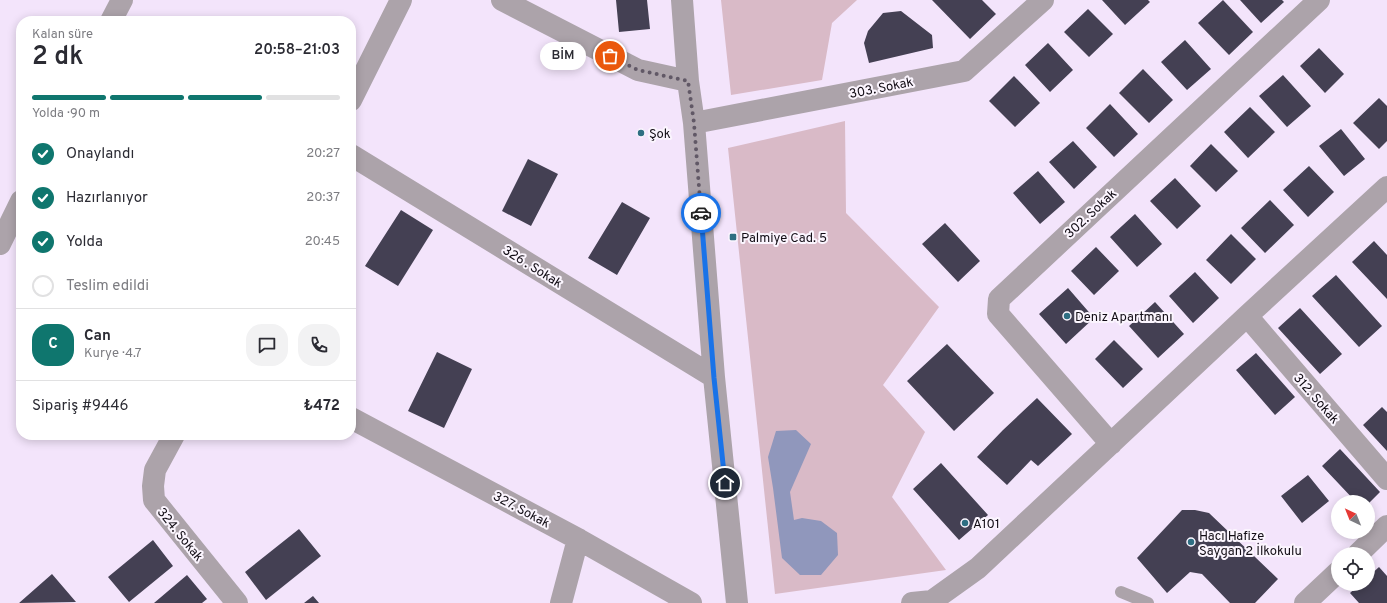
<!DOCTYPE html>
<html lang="tr">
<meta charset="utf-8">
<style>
:root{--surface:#fff;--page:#f2f2f3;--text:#2b2b33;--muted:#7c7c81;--line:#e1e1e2;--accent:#0f766e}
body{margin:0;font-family:Overpass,sans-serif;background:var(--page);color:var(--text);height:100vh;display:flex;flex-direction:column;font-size:15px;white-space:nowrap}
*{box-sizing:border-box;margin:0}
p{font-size:13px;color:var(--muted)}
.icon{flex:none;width:22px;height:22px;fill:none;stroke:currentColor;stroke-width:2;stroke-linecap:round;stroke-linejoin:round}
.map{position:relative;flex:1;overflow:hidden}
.details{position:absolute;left:16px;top:16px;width:340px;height:424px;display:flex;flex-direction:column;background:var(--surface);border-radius:16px;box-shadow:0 2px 10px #0003}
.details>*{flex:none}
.needle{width:26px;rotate:317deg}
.tools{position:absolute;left:1331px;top:495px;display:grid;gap:8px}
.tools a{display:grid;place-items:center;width:44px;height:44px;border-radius:50%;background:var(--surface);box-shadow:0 2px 10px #0003;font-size:20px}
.pin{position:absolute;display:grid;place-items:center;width:34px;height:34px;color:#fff;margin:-17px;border:2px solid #fff;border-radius:50%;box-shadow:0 1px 4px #0007}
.courier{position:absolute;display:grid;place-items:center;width:40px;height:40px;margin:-20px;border:3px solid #1a73e8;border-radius:50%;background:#fff;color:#222;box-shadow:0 1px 5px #0007}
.bubble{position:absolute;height:28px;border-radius:14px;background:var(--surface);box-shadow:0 2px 10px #0003;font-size:13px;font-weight:600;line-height:28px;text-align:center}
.head em{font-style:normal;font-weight:600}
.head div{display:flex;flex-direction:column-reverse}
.head{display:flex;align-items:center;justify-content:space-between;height:68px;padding:0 16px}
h1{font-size:26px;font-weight:600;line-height:30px}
.bar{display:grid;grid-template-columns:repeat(4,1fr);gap:6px 4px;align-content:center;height:48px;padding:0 16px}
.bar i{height:5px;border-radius:3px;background:var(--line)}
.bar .selected{background:var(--accent)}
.bar p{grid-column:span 4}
.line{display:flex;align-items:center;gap:10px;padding:0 16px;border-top:1px solid var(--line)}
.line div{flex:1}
.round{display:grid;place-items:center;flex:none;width:42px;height:42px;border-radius:16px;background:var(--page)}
ol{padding:0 16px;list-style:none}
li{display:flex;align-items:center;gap:12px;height:44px}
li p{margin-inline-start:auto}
li .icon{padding:4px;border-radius:50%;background:var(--accent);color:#fff;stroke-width:4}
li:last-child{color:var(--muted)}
li i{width:22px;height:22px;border:2px solid var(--line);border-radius:50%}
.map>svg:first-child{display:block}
.green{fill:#d9bac7}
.water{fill:#9097bc}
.building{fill:#444053}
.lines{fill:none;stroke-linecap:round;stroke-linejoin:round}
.lane{stroke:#aca3aa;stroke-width:12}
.street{stroke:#aca3aa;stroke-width:22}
.done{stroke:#615866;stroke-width:4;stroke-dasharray:0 7.2}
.route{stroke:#1a73e8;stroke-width:5}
.poi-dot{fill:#2e6e82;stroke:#fbf5fe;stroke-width:1.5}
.labels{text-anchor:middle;stroke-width:4;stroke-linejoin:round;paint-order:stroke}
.street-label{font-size:13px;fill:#120d15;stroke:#fbf5fe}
.poi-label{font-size:13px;fill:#120d15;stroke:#fbf5fe;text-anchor:start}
</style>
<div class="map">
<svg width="1387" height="603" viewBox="0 0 1387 603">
<rect width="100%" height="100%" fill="#f3e4fb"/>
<!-- green -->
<path class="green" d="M721 0H857L832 23 822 80 731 95Z
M845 121 846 213 939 307 883 385 925 432 892 497 946 570 775 594 728 148Z"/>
<!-- water -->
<path class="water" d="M796 430 811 444 790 492 794 520 802 518 821 521 837 533 838 555 821 575H800L782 558 773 488 768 457 776 431Z"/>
<!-- building -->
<path class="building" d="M616 0H647L650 29 619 32Z
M932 0H982L996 14 970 39Z
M1102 0H1148L1150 2 1125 25Z
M1223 0 1253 32 1229 55 1198 23Z
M1240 0H1282L1284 2 1261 23Z
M1088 9 1113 34 1089 57 1064 32Z
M901 11 932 35 933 48 869 63 864 43 868 31 883 13Z
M1185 40 1211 69 1187 90 1161 62Z
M1048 43 1073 70 1050 92 1025 65Z
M1319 48 1344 74 1325 93 1300 66Z
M1143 69 1173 100 1149 123 1119 93Z
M1283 75 1311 106 1287 127 1259 96Z
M1014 76 1040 103 1015 127 989 101Z
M1379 98 1387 106V141L1379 149 1353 123Z
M1110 104 1138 134 1114 157 1086 128Z
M1250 107 1275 132 1248 158 1224 132Z
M1341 129 1365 159 1344 176 1319 146Z
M1073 141 1097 167 1074 189 1049 162Z
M1211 144 1238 171 1216 192 1190 166Z
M528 159 558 174 531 226 502 211Z
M1309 166 1334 192 1308 217 1283 190Z
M1038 171 1065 202 1040 224 1013 193Z
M1175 178 1201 206 1177 229 1150 201Z
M1270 200 1294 225 1265 253 1241 228Z
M622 202 650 218 617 275 588 258Z
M401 210 433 230 398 286 365 266Z
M1135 214 1162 244 1137 267 1110 237Z
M945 223 980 261 958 282 922 244Z
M1231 234 1256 259 1231 284 1206 260Z
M1374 241 1387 255V299L1352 262Z
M1096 247 1119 271 1094 295 1071 271Z
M1195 272 1219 298 1193 323 1169 296Z
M1336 275 1382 326 1359 347 1312 296Z
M1068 288 1094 318 1066 344 1039 314Z
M1155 302 1184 334 1158 358 1129 326Z
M1300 308 1342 354 1320 374 1278 328Z
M1114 340 1143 369 1123 388 1095 359Z
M947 344 994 393 954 431 907 381Z
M437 352 472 369 444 428 408 411Z
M1256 353 1295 397 1275 415 1236 370Z
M1037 398 1072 434 1038 466 1031 460 1007 485 977 457 1003 430Z
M1382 407 1387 412V451L1363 425Z
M1340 449 1380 492 1368 504V502H1356L1322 466Z
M941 463 988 515 959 540 913 489Z
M1308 475 1329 501 1302 523 1281 496Z
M1182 510H1195L1209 513 1278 579 1255 603H1230L1202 574 1190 572 1167 593 1137 558Z
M299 529 321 556 266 600 245 572Z
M153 540 173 566 129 602 108 577Z
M1379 567 1387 576V603H1359L1350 593 1360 584H1368V577Z
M52 574 76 602 19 603Z
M187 575 207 599 202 603H154Z
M313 596 319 603H304Z"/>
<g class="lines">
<!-- lane -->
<path class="lane" d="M1121 592 1148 603"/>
<!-- street -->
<path class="street" d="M502 0 638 70 688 81
M682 0 688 81 694 123 714 377 737 603
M111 21 122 0
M351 100 401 0
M694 123 964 71 1043 0
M351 155 714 377
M0 244 21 201
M1247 316 1387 479
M351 418 578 539 691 603
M174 435 155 470 153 486 154 500 237 603
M1111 444 998 314 999 299 1319 0
M1358 554 1387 526
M561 603 578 539
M912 603 932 601 978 568 1247 316 1387 187
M1305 603 1338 572"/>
</g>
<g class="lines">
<!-- done -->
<path class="done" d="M610 56 638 70 688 81 694 123 701 213"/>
<!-- route -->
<path class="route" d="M701 213 714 378 725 483"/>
</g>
<!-- markers -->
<g class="poi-dot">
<circle cx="641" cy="133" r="4"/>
<rect x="729" y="233" width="8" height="8" rx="2"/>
<circle cx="1067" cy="316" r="4"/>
<circle cx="965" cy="523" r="4"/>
<circle cx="1191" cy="542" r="4"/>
</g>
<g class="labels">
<!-- street labels -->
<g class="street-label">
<text transform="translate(881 87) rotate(-11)" y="5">303. Sokak</text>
<text transform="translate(1090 213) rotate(-43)" y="5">302. Sokak</text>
<text transform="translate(533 266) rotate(32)" y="5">326 . Sokak</text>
<text transform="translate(1317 398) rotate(49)" y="5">312. Sokak</text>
<text transform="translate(522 509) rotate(28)" y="5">327. Sokak</text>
<text transform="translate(181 534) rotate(51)" y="5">324. Sokak</text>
</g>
<!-- poi labels -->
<g class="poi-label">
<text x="649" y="138">Şok</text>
<text x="741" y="242">Palmiye Cad. 5</text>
<text x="1075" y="321">Deniz Apartmanı</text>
<text x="973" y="528">A101</text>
<text x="1199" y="540">Hacı Hafize<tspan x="1199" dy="15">Saygan 2 İlkokulu</tspan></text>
</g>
</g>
</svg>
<div class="tools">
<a><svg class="needle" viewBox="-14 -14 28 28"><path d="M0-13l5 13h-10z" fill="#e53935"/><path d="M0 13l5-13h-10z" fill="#7c7c81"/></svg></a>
<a><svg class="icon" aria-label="locate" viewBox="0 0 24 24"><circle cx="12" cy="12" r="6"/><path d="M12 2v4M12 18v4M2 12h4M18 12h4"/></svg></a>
</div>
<div class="pin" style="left:610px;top:56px;background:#ea580c"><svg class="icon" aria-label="bag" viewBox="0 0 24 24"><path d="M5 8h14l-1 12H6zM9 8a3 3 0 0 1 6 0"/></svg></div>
<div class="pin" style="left:725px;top:483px;background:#1f2937"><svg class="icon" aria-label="home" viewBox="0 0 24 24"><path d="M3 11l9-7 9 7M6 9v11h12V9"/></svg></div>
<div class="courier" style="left:701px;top:213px"><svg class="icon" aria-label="car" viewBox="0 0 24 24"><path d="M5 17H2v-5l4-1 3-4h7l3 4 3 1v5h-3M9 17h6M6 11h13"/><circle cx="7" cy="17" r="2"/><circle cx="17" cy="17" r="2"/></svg></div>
<div class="bubble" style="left:540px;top:42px;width:46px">BİM</div>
<section class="details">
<div class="head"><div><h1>2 dk</h1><p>Kalan süre</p></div><em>20:58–21:03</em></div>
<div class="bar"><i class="selected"></i><i class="selected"></i><i class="selected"></i><i></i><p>Yolda · 90 m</p></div>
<ol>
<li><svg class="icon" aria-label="check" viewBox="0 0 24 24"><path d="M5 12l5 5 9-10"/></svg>Onaylandı<p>20:27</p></li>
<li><svg class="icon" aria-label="check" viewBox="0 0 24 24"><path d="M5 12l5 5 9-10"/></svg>Hazırlanıyor<p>20:37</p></li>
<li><svg class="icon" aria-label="check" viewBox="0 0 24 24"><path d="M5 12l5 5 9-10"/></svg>Yolda<p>20:45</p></li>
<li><i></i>Teslim edildi</li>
</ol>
<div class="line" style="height:72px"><b class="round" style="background:var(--accent);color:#fff">C</b><div><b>Can</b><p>Kurye · 4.7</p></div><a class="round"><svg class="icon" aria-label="chat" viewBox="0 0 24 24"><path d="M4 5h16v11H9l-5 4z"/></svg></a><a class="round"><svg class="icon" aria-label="phone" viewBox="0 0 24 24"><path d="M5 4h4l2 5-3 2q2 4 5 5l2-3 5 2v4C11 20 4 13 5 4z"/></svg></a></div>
<div class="line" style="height:52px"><div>Sipariş #9446</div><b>₺472</b></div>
</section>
</div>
